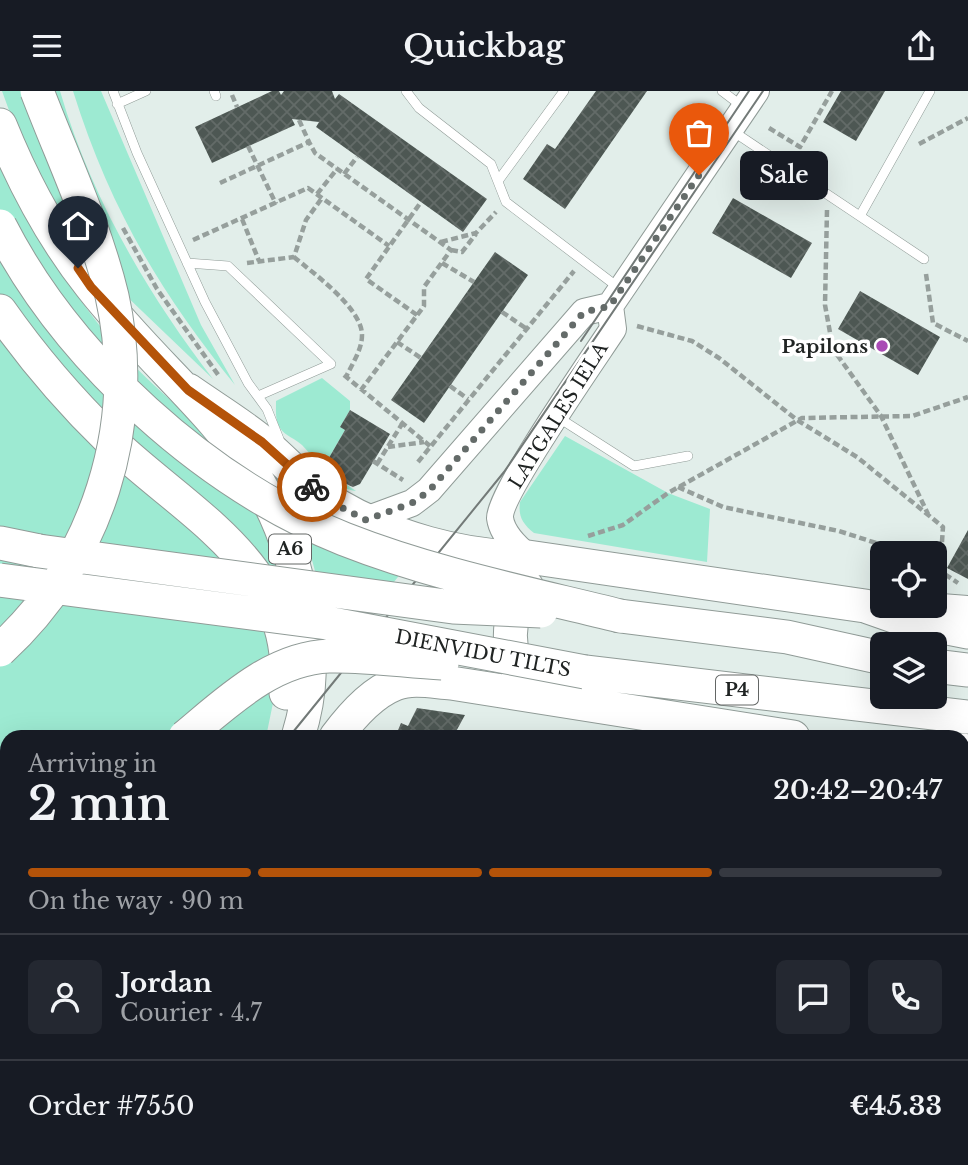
<!DOCTYPE html>
<meta charset="utf-8">
<style>
:root{--surface:#171b24;--page:#242831;--text:#f1f3f6;--muted:#9ea1a6;--line:#363941;--accent:#b45309}
body{margin:0;font-family:"Libre Baskerville",serif;background:var(--page);color:var(--text);height:100vh;display:flex;flex-direction:column;font-size:26px;white-space:nowrap}
*{box-sizing:border-box;margin:0}
p{font-size:23px;color:var(--muted)}
.icon{flex:none;width:38px;height:38px;fill:none;stroke:currentColor;stroke-width:2;stroke-linecap:round;stroke-linejoin:round}
.map{position:relative;flex:1;overflow:hidden}
.panel{position:absolute;left:0px;top:639px;width:970px;height:436px;display:flex;flex-direction:column;background:var(--surface);border-radius:21px 21px 0 0;box-shadow:0 7px 28px #0002}
.panel>*{flex:none}
.buttons{position:absolute;left:870px;top:450px;display:grid;gap:14px}
.buttons a{display:grid;place-items:center;width:77px;height:77px;border-radius:10px;background:var(--surface);box-shadow:0 7px 28px #0002;font-size:35px}
.pin{position:absolute;display:grid;place-items:center;width:60px;height:60px;color:#fff;margin:-72px -30px;border-radius:50% 50% 50% 0;rotate:-45deg;box-shadow:0 0 7px #0007}
.pin .icon{rotate:45deg}
.courier{position:absolute;display:grid;place-items:center;width:70px;height:70px;margin:-35px;border:5px solid #b45309;border-radius:50%;background:#fff;color:#222;box-shadow:0 2px 9px #0007}
.bubble{position:absolute;height:49px;border-radius:10px;background:var(--surface);box-shadow:0 7px 28px #0002;font-size:23px;font-weight:600;line-height:49px;text-align:center}
.overview em{font-style:normal;font-weight:600}
.overview div{display:flex;flex-direction:column-reverse}
.overview{display:flex;align-items:center;justify-content:space-between;height:119px;padding:0 28px}
h1{font-size:46px;font-weight:600;line-height:52px}
.bar{display:grid;grid-template-columns:repeat(4,1fr);gap:10px 7px;align-content:center;height:84px;padding:0 28px}
.bar i{height:9px;border-radius:5px;background:var(--line)}
.bar .on{background:var(--accent)}
.bar p{grid-column:span 4}
.line{display:flex;align-items:center;gap:18px;padding:0 28px;border-top:2px solid var(--line)}
.line div{flex:1}
.round{display:grid;place-items:center;flex:none;width:74px;height:74px;border-radius:10px;background:var(--page)}
header{display:flex;justify-content:space-between;align-items:center;height:91px;padding:0 28px;background:var(--surface);font-size:32px;font-weight:600}
.map>svg:first-child{display:block}
.grass{fill:#9dead2}
.building{fill:url(#building-cross-hatch)}
.lines{fill:none;stroke-linecap:round;stroke-linejoin:round}
.lane-casing{stroke:#909b97;stroke-width:10}
.street-casing{stroke:#909b97;stroke-width:19}
.secondary-casing{stroke:#909b97;stroke-width:28}
.highway-casing{stroke:#909b97;stroke-width:35}
.path{stroke:#969f9c;stroke-width:4.5;stroke-dasharray:7 3.5;stroke-linecap:butt}
.lane{stroke:#fff;stroke-width:9}
.street{stroke:#fff;stroke-width:18}
.secondary{stroke:#fff;stroke-width:26}
.highway{stroke:#fff;stroke-width:33}
.tram{stroke:#737a78;stroke-width:2}
.highway-bridge-casing{stroke:#909b97;stroke-width:35;stroke-linecap:butt}
.highway-bridge{stroke:#fff;stroke-width:33}
.done{stroke:#646b69;stroke-width:7;stroke-dasharray:0 12.6}
.route{stroke:#b45309;stroke-width:9}
.poi-dot{fill:#a94bb5;stroke:#fff;stroke-width:2.5}
.labels{text-anchor:middle;stroke-width:7;stroke-linejoin:round;paint-order:stroke}
.shield{fill:#fff;stroke:#636665;stroke-width:2}
.shield-label{font-size:18px;font-weight:bold;fill:#202423}
.poi-label{font-size:19px;font-weight:bold;fill:#202423;stroke:#fff;text-anchor:end}
.street-label{font-size:19px;fill:#202423;stroke:#fff}
</style>
<header><svg class="icon" aria-label="menu" viewBox="0 0 24 24"><path d="M4 6h16M4 12h16M4 18h16"/></svg>Quickbag<svg class="icon" aria-label="share" viewBox="0 0 24 24"><path d="M12 15V3M7 8l5-5 5 5M5 13v7h14v-7"/></svg></header>
<div class="map">
<svg width="968" height="1074" viewBox="0 0 968 1074">
<defs>
<pattern id="building-cross-hatch" width="8" height="8" patternUnits="userSpaceOnUse" patternTransform="scale(1.75)"><rect width="8" height="8" fill="#4d5753"/><path d="M0 0l8 8M0 8l8-8" fill="none" stroke="#636b68"/></pattern>
</defs>
<rect width="100%" height="100%" fill="#e2eeea"/>
<!-- grass -->
<path class="grass" d="M2 0H60C91 106 146 201 213 288L96 176 64 134 14 33Z
M73 0H101L201 234 235 294C159 200 109 115 73 0Z
M0 74C36 142 74 208 125 265 159 303 214 342 240 384 264 424 276 469 288 513L218 457 248 493 280 578 266 646H7V965L0 974Z
M322 287 350 310V319L340 336 345 339 326 372 343 383 344 392 356 400C332 398 318 370 302 354 296 348 285 345 280 337 275 329 276 320 276 310Z
M565 345 668 402 710 418 707 471 534 442C523 433 518 426 520 411Z
M263 366 418 461 324 578C322 542 323 504 312 469 301 432 282 399 263 366Z
M322 1068H464L468 1074H331Z"/>
<!-- building -->
<path class="building" d="M272 0H279L281 4 284 0H332L335 8 339 3 487 108 463 141 316 36 319 31 292 28 295 34 212 72 195 36Z
M596 0H647L565 118 523 88 547 53 555 58Z
M841 0H885L856 50 823 31Z
M733 107 812 152 791 187 712 142Z
M495 161 528 184 424 332 391 309Z
M860 200 940 246 918 284 838 238Z
M350 319 390 343 360 393 353 396 344 392 343 383 326 372 345 339 340 336Z
M968 439V488L947 477Z
M417 617 465 624 453 646 396 644 401 632 408 635Z
M139 1068H176L184 1074H140L143 1071Z"/>
<g class="lines">
<!-- lane casing -->
<g class="lane-casing">
<path id="lane" d="M113 0 137 62 205 211 248 292 267 318 279 348
M214 0 216 5
M406 0 419 17 491 73 506 111 619 197
M722 0 743 16
M117 13 146 0
M731 39 924 168
M498 90 564 0
M860 125 930 0
M187 172 228 175 331 273 258 305
M559 327 634 375 688 365
M962 708 968 707
M962 761 968 762
M0 850 7 853
M962 1011 968 998
M498 1068 503 1074
M551 1068 555 1074
M582 1068 586 1074
M938 1074 940 1068"/>
</g>
<!-- street casing -->
<g class="street-casing">
<path id="street" d="M304 1068 314 1074
M72 1074 77 1068
M246 1074 252 1068"/>
</g>
<!-- secondary casing -->
<g class="secondary-casing">
<path id="secondary" d="M366 429 412 412 429 399 584 221 610 215
M528 466C517 457 502 443 500 427 499 403 594 267 613 238L610 215 756 0
M915 514 968 518
M962 686 968 687"/>
</g>
<!-- highway casing -->
<g class="highway-casing">
<path id="highway" d="M0 34C23 91 53 147 91 195 182 311 280 360 303 521 311 570 313 597 298 646
M0 220C33 267 69 309 110 349 187 423 300 476 286 602
M188 299C212 316 239 332 262 351 287 371 307 397 335 413 391 446 463 467 528 466L865 515 902 528 968 541
M0 452 39 460
M620 525 787 546 882 567
M934 575 968 579
M585 581 968 626
M526 592C505 562 505 526 527 496
M336 646C350 627 372 602 395 593 412 586 434 591 451 592L793 646
M962 659 968 660
M0 707 7 710
M0 1060 7 1052"/>
</g>
<!-- path -->
<path class="path" d="M232 4 237 16
M299 29 309 51
M769 37 800 56 832 0
M919 53 968 27
M248 55 276 113
M344 83 357 66
M220 92 309 51 315 62 451 159 424 196V215L361 299
M317 103 337 78
M827 119 825 214 833 258 881 325 928 423
M242 128 259 170
M123 137 157 198 219 285
M193 149 308 97 389 155
M441 151 476 142 496 121
M451 159 462 161 476 143
M294 166C313 182 362 217 362 244 362 259 352 273 346 286
M247 172 294 166 306 129 322 107
M442 172 474 191
M926 183 933 232 968 250
M502 221 527 238
M417 224 366 188 421 111
M637 235 692 250 719 267 797 329 857 366 943 436 940 480 958 492
M397 251 421 267
M344 284 430 355
M450 295 468 308
M388 356 424 351
M373 370 403 389
M418 371 574 180
M377 373 402 333
M678 396 723 416 839 440 907 462
M588 445 623 434 668 402 802 327 912 325 968 306
M962 947 968 950
M414 1068 424 1074
M36 1074 41 1068
M212 1074 217 1068"/>
<!-- lane -->
<use href="#lane" class="lane"/>
<!-- street -->
<use href="#street" class="street"/>
<!-- secondary -->
<use href="#secondary" class="secondary"/>
<!-- highway -->
<use href="#highway" class="highway"/>
<!-- tram -->
<path class="tram" d="M581 250 749 0
M289 646 504 381 763 0
M0 983 7 975
M0 1000 7 991"/>
<!-- highway-bridge casing -->
<g class="highway-bridge-casing">
<path id="highway-bridge" d="M0 135C68 268 205 392 344 448 433 483 527 502 620 525
M39 460 453 516 541 520
M0 489 327 532 585 581
M0 559C97 471 141 334 112 205 95 135 63 68 37 0
M185 646C226 612 272 567 329 565 366 564 405 570 442 572"/>
</g>
<!-- highway-bridge -->
<use href="#highway-bridge" class="highway-bridge"/>
</g>
<g class="lines">
<!-- done -->
<path class="done" d="M312 396 333 412 366 429 412 412 429 400 584 221 610 215 699 84"/>
<!-- route -->
<path class="route" d="M78 177 91 196 188 299 262 351 312 396"/>
</g>
<!-- markers -->
<circle class="poi-dot" cx="882" cy="255" r="7"/>
<g class="labels">
<!-- shield labels -->
<g class="shield">
<rect x="269" y="443.5" width="42" height="29" rx="5"/>
<rect x="716" y="584.5" width="42" height="29" rx="5"/>
</g>
<g class="shield-label">
<text x="290" y="464">A6</text>
<text x="737" y="605">P4</text>
</g>
<!-- poi labels -->
<g class="poi-label">
<text x="868" y="262">Papilons</text>
</g>
<!-- street labels -->
<g class="street-label">
<text transform="translate(558 324) rotate(-58)" y="7">LATGALES IELA</text>
<text transform="translate(483 562) rotate(11)" y="7">DIENVIDU TILTS</text>
</g>
</g>
</svg>
<div class="buttons">
<a><svg class="icon" aria-label="locate" viewBox="0 0 24 24"><circle cx="12" cy="12" r="6"/><path d="M12 2v4M12 18v4M2 12h4M18 12h4"/></svg></a>
<a><svg class="icon" aria-label="layers" viewBox="0 0 24 24"><path d="M12 4l9 5-9 5-9-5zM3 14l9 5 9-5"/></svg></a>
</div>
<div class="pin" style="left:699px;top:84px;background:#ea580c"><svg class="icon" aria-label="bag" viewBox="0 0 24 24"><path d="M5 8h14l-1 12H6zM9 8a3 3 0 0 1 6 0"/></svg></div>
<div class="pin" style="left:78px;top:177px;background:#1f2937"><svg class="icon" aria-label="home" viewBox="0 0 24 24"><path d="M3 11l9-7 9 7M6 9v11h12V9"/></svg></div>
<div class="courier" style="left:312px;top:396px"><svg class="icon" aria-label="bike" viewBox="0 0 24 24"><circle cx="6" cy="16" r="4"/><circle cx="18" cy="16" r="4"/><path d="M6 16l4-8h5l3 8M10 8l3 8H6M13 5h3"/></svg></div>
<div class="bubble" style="left:740px;top:60px;width:88px">Sale</div>
<section class="panel">
<div class="overview"><div><h1>2 min</h1><p>Arriving in</p></div><em>20:42–20:47</em></div>
<div class="bar"><i class="on"></i><i class="on"></i><i class="on"></i><i></i><p>On the way · 90 m</p></div>
<div class="line" style="height:126px"><a class="round"><svg class="icon" aria-label="person" viewBox="0 0 24 24"><circle cx="12" cy="8" r="4"/><path d="M4 21q1-7 8-7t8 7"/></svg></a><div><b>Jordan</b><p>Courier · 4.7</p></div><a class="round"><svg class="icon" aria-label="chat" viewBox="0 0 24 24"><path d="M4 5h16v11H9l-5 4z"/></svg></a><a class="round"><svg class="icon" aria-label="phone" viewBox="0 0 24 24"><path d="M5 4h4l2 5-3 2q2 4 5 5l2-3 5 2v4C11 20 4 13 5 4z"/></svg></a></div>
<div class="line" style="height:91px"><div>Order #7550</div><b>€45.33</b></div>
</section>
</div>
